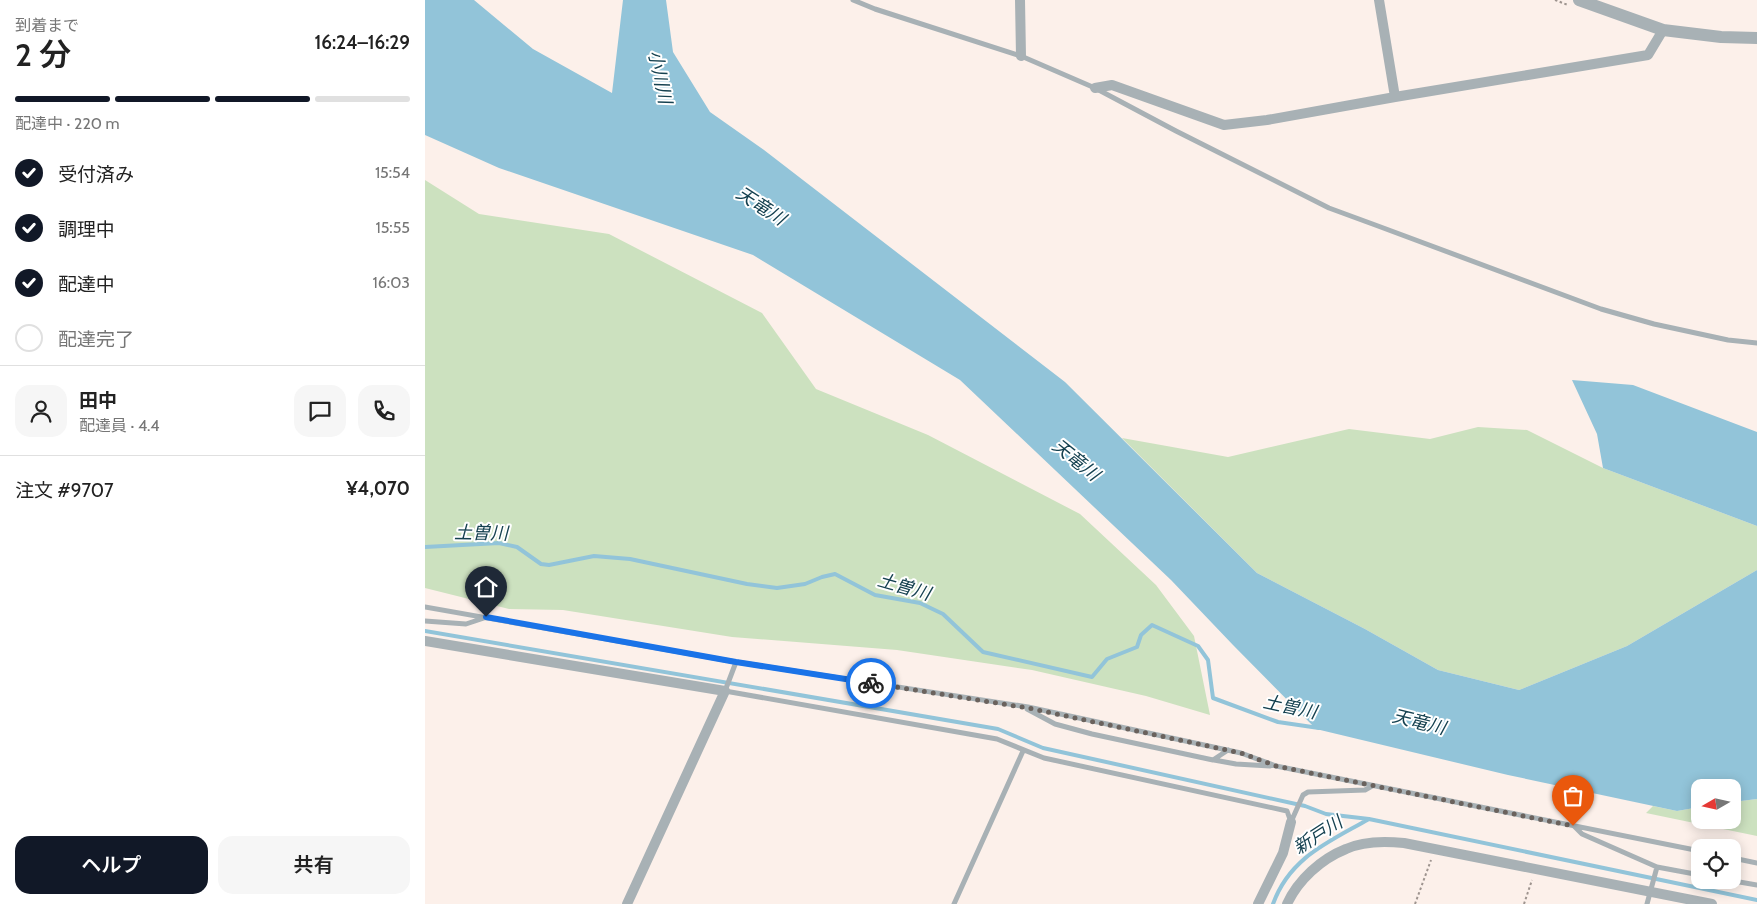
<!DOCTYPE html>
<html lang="ja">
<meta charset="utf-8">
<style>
:root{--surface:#fff;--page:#f6f6f6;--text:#222;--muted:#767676;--line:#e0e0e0;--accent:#111827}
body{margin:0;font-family:Cabin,"Noto Sans JP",sans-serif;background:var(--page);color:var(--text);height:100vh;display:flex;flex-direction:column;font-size:19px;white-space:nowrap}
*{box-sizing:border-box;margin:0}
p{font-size:16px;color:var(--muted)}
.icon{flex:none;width:28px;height:28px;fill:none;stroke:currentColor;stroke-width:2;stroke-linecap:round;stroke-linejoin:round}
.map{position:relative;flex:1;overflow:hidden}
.drawer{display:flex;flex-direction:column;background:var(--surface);width:425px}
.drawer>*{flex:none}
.needle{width:32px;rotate:261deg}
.tools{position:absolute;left:1266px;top:779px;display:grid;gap:10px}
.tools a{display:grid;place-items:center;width:50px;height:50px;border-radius:10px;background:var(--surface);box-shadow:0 2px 12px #0003;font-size:25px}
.pin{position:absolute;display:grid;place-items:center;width:42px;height:42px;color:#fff;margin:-51px -21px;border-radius:50% 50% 50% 0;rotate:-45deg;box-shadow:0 0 5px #0007}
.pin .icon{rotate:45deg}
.courier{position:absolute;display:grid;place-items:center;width:50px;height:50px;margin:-25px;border:4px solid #1a73e8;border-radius:50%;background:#fff;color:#222;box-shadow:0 1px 6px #0007}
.headline em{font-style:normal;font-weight:600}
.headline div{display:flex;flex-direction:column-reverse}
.headline{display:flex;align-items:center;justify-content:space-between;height:85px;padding:0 15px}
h1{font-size:32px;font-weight:600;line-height:38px}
.bar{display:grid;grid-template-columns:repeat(4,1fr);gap:8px 5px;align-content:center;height:60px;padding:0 15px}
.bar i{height:6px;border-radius:4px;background:var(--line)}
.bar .active{background:var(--accent)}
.bar p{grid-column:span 4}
.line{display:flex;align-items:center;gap:12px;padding:0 15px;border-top:1px solid var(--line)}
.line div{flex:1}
.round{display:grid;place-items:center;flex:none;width:52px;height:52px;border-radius:15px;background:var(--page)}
ol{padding:0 15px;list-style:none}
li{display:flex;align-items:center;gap:15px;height:55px}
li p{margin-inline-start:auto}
li .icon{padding:5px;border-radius:50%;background:var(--accent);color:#fff;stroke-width:4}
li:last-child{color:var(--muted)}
li i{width:28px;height:28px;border:2px solid var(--line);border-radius:50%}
.button{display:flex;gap:10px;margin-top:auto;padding:10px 15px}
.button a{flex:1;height:58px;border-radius:15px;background:var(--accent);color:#fff;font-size:20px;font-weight:600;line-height:58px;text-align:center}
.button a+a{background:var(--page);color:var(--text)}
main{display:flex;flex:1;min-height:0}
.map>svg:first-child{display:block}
.green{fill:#cce1bf}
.water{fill:#92c4d9}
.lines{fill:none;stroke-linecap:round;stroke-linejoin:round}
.stream{stroke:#92c4d9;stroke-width:4}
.path{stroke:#9e948f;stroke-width:2;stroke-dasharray:2.5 2.5;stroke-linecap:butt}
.service{stroke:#a8b1b5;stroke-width:5}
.minor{stroke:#a8b1b5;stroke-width:10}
.tertiary{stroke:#a8b1b5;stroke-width:12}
.done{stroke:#6a625d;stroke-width:5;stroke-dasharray:0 9}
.route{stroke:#1a73e8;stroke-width:6}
.labels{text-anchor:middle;stroke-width:4;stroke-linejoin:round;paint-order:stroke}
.water-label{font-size:18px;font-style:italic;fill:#154150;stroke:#fff}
</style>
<main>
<section class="drawer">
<div class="headline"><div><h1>2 分</h1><p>到着まで</p></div><em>16:24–16:29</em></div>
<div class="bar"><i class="active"></i><i class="active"></i><i class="active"></i><i></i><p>配達中 · 220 m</p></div>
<ol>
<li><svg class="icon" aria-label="check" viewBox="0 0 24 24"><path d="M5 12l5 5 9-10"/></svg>受付済み<p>15:54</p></li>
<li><svg class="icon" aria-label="check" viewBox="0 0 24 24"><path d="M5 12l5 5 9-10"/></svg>調理中<p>15:55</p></li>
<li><svg class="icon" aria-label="check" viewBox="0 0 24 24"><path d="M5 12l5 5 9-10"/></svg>配達中<p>16:03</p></li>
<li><i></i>配達完了</li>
</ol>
<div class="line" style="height:90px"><a class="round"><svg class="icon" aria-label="person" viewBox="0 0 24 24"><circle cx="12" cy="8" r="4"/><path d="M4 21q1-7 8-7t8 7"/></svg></a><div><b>田中</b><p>配達員 · 4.4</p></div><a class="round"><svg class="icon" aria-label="chat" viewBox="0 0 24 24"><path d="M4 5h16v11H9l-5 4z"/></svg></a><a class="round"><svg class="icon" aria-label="phone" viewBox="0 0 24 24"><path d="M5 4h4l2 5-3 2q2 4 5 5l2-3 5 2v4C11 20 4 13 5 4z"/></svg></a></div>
<div class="line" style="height:65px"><div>注文 #9707</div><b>¥4,070</b></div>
<div class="button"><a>ヘルプ</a><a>共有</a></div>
</section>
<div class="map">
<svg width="1332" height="904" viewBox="0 0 1332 904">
<rect width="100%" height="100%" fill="#fcf0ea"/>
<!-- green -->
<path class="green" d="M0 180 54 214 184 234 337 313 391 389 503 435 655 514 731 585 769 636 785 715 721 696 607 670 472 650 307 637 138 610 84 609 0 588Z
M1053 427 1102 430 1178 468 1332 526V570L1202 646 1094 690 1013 670 940 629 832 573 697 438 803 457 924 429 1005 439Z
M1332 799V836L1221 813 1228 806 1252 811 1275 807V820H1308V802Z"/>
<!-- water -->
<path class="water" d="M0 0H49L108 49 187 93 198 0H241L248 52 285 112 339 150 640 382 832 573 940 629 1013 670 1094 690 1202 646 1332 570V799L1308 802V788H1275V807L1252 811 1083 775 891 729 808 645 746 580 535 380 328 255 74 168 0 135Z
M1147 380 1208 385 1332 432V526L1178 468 1172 434Z"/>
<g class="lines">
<!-- stream -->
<path class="stream" d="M0 547 74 543 92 547 116 564 124 565 169 556 205 559 322 584 352 588 380 584 397 577 410 574 450 595 495 603 518 614 558 652 667 677 682 659 712 647 716 635 727 625 773 646 783 660 788 698 853 722 894 728
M0 631 573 729 618 748 880 806 901 814 944 819 1332 900
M848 904C865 857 904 842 944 819"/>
<!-- path -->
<path class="path" d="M1130 0 1143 5
M990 904 1006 860
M1099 904 1107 880"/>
<!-- service -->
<path class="service" d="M428 0 450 9 596 56 670 88 751 131 904 208 953 226 1176 309 1229 324 1303 340 1332 343
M0 607 311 662 603 707 816 753 851 766 1275 851
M0 621 41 624 59 618
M311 662 300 691 572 739 619 758 862 811 866 822
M602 709 630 724 667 734 788 760 803 750
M789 760 811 764 845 766
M866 822 878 795 883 792 940 790 947 786
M1149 826 1157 834 1232 867 1222 904
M1308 858 1332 863
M1232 867 1275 875
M1303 880 1332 885
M529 904 598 751"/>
<!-- minor -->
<path class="minor" d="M595 0 596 56
M954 0 970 97
M670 88 687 85 799 125 842 120 970 97 1223 55 1238 30
M0 641 300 691 202 904
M833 904 858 853 866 822
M862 904C873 880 896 859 921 849 938 841 960 841 979 843L1287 904"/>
<!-- tertiary -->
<path class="tertiary" d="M1154 0 1238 30 1296 37 1332 38"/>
</g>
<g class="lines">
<!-- done -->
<path class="done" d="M446 683 603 708 816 753 851 766 1148 826"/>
<!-- route -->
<path class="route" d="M61 617 311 662 446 683"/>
</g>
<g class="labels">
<!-- water labels -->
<g class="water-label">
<text transform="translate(235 77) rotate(78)" y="6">小川川</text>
<text transform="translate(336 206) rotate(33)" y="6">天竜川</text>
<text transform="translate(651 460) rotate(39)" y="6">天竜川</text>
<text transform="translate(56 533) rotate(1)" y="6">土曽川</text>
<text transform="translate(479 587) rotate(16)" y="6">土曽川</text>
<text transform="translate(865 707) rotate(12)" y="6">土曽川</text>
<text transform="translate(994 722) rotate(14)" y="6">天竜川</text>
<text transform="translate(893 835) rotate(-33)" y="6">新戸川</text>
</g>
</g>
</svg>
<div class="tools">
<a><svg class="needle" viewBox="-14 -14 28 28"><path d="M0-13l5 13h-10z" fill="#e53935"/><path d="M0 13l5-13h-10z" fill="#767676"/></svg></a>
<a><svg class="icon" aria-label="locate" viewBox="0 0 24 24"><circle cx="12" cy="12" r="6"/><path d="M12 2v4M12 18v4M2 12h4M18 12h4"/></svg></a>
</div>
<div class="pin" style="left:1148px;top:826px;background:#ea580c"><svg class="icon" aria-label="bag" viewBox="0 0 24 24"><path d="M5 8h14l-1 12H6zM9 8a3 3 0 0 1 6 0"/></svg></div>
<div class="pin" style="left:61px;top:617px;background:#1f2937"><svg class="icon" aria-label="home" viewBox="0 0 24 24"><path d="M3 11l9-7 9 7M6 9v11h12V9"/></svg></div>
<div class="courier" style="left:446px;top:683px"><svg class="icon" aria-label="bike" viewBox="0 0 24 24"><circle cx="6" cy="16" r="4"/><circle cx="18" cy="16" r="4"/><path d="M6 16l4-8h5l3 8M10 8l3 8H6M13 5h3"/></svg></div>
</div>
</main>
